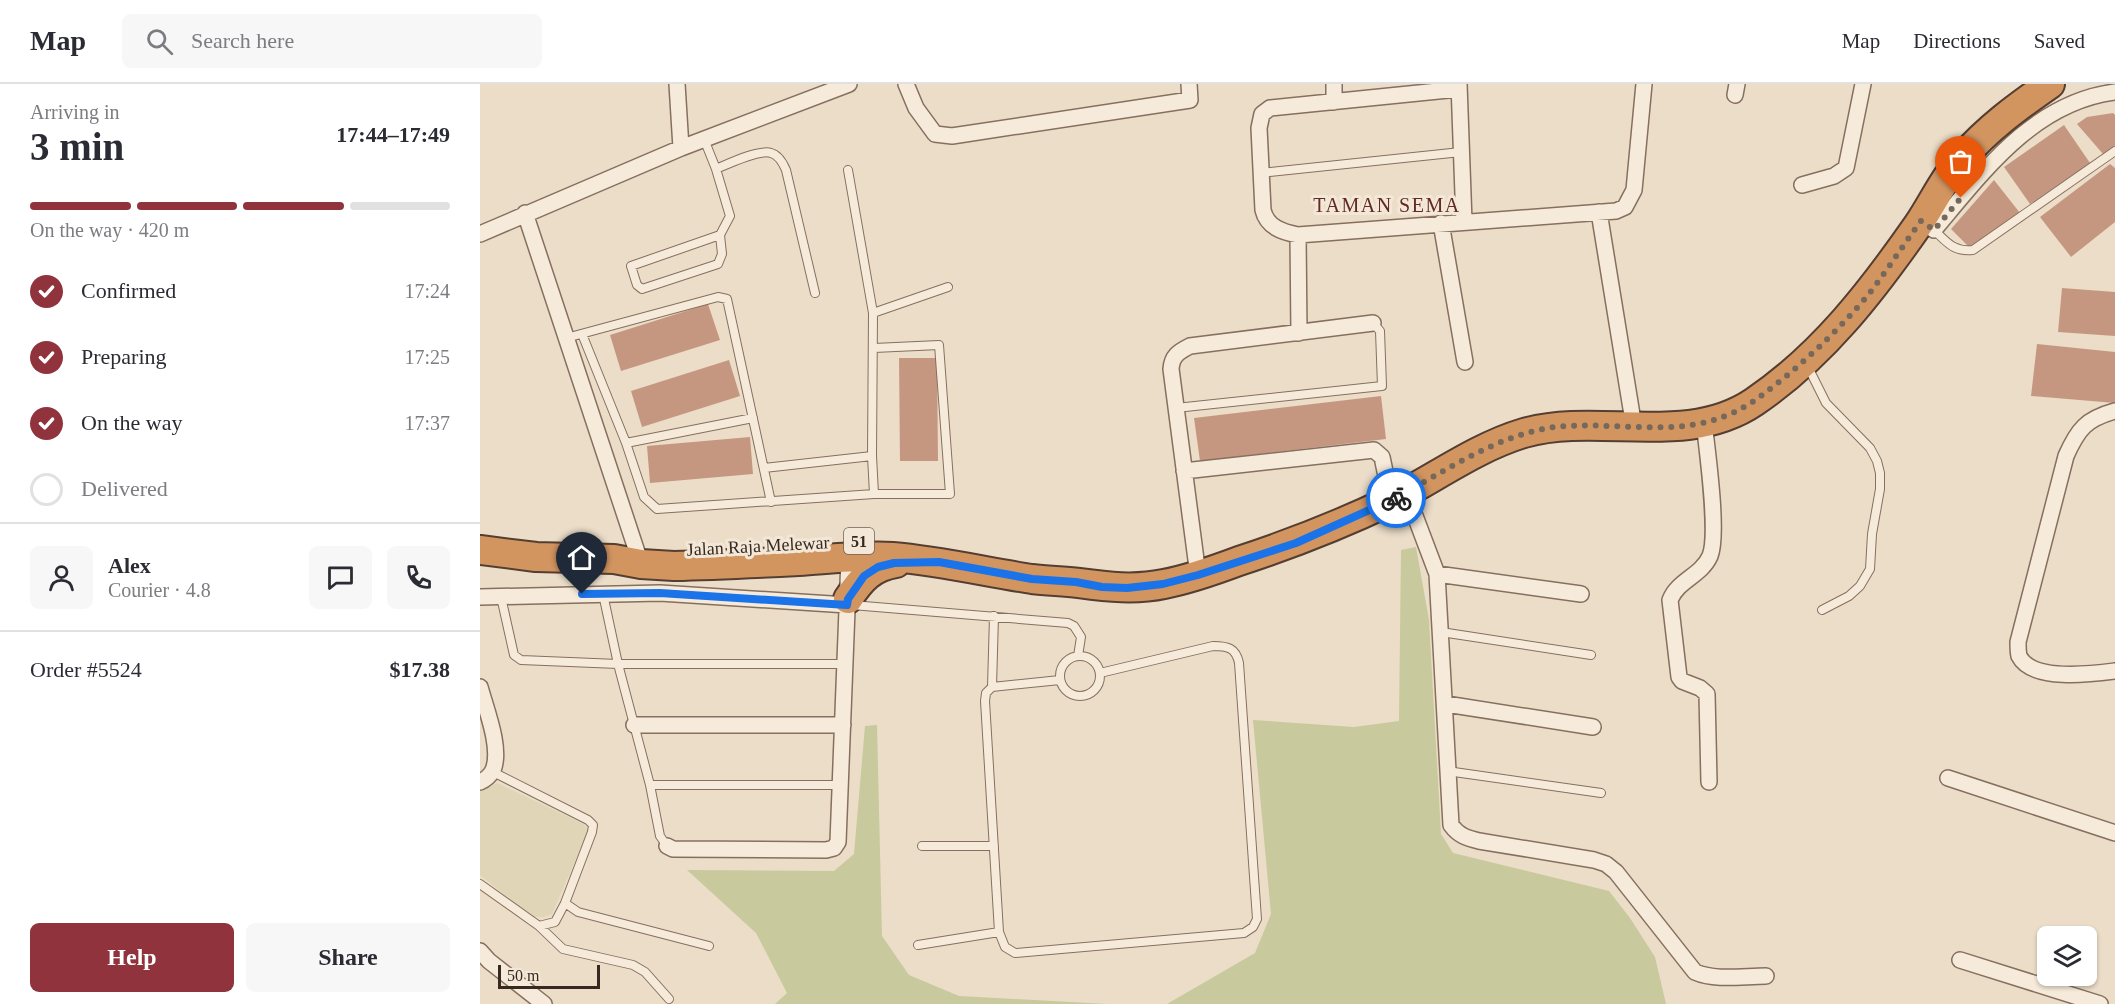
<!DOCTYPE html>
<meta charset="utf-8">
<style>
:root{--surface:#fff;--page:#f7f7f7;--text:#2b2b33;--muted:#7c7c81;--line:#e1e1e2;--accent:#90333c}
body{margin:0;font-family:Georgia,serif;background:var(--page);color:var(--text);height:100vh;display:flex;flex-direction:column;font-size:22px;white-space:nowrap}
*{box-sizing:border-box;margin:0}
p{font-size:20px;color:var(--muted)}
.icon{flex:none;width:33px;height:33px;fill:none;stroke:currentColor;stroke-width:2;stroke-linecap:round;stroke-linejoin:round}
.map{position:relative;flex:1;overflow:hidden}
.panel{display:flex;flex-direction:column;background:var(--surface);width:480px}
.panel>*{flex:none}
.buttons{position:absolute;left:1557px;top:842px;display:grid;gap:12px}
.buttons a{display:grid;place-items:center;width:60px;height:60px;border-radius:9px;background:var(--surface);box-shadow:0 2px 4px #0004;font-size:30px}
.scale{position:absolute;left:18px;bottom:15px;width:102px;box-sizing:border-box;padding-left:6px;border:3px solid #372921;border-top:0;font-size:16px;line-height:21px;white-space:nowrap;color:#372921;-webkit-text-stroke:4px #f3e8d7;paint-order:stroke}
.pin{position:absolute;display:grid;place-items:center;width:51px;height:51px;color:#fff;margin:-62px -26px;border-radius:50% 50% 50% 0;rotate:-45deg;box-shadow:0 0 6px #0007}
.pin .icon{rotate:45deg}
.courier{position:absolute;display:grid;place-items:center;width:60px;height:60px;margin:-30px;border:4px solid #1a73e8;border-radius:50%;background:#fff;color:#222;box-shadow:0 2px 8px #0007}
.summary em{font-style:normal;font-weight:800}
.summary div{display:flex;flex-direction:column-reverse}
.summary{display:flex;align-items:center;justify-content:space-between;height:102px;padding:0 30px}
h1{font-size:39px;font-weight:800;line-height:45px}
.bar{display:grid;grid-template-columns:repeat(4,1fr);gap:9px 6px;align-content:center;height:72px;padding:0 30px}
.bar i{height:8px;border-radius:4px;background:var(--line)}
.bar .current{background:var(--accent)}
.bar p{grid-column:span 4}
.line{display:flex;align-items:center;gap:15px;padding:0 30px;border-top:2px solid var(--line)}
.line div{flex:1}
.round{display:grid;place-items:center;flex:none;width:63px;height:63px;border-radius:9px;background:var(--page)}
ol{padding:0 30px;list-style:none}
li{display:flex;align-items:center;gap:18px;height:66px}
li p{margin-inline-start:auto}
li .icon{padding:6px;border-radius:50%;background:var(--accent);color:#fff;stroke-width:4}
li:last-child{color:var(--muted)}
li i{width:33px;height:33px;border:3px solid var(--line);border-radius:50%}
.primary-button{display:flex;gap:12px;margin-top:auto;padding:12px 30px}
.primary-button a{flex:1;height:69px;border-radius:9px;background:var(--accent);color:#fff;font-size:24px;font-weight:800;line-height:69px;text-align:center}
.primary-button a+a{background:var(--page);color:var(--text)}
header{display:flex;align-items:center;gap:36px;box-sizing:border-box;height:84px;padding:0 30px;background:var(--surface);border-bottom:2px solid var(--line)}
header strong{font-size:28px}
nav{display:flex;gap:33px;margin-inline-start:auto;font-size:21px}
.search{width:420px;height:54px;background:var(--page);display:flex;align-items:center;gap:15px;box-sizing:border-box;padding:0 21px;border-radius:9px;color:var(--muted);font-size:22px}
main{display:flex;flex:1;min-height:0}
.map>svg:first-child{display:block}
.farmland{fill:#e0d5b6}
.green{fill:#c8c99c}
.building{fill:#c69780}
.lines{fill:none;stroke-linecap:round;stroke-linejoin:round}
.lane-casing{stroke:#866f5e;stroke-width:10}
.street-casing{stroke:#866f5e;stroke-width:18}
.highway-casing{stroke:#543e32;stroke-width:32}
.lane{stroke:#f6ebda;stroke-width:8}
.street{stroke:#f6ebda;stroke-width:15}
.highway{stroke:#d39560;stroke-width:28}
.done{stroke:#76685b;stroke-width:6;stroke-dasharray:0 10.8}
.route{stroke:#1a73e8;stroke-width:8}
.labels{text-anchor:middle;stroke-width:6;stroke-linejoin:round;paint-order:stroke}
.shield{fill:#f3e8d7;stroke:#6f6258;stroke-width:1.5}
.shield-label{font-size:16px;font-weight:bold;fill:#372921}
.street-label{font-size:18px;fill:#372921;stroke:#f3e8d7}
.neighbourhood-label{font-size:20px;letter-spacing:1.5px;fill:#612a23;stroke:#f3e8d7}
</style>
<header>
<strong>Map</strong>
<div class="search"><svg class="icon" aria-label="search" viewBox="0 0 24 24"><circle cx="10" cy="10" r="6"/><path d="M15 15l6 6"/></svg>Search here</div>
<nav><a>Map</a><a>Directions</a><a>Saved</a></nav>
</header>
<main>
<section class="panel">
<div class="summary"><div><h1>3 min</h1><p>Arriving in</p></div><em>17:44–17:49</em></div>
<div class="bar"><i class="current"></i><i class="current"></i><i class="current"></i><i></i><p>On the way · 420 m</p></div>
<ol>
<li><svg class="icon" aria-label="check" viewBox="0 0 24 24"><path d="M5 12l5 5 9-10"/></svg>Confirmed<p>17:24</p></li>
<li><svg class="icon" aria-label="check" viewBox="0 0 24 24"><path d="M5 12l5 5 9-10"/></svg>Preparing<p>17:25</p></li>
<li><svg class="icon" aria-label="check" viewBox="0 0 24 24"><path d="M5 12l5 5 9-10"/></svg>On the way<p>17:37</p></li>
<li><i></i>Delivered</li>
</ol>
<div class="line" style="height:108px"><a class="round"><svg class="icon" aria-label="person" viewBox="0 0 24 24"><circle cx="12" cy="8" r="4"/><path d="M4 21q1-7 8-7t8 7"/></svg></a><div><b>Alex</b><p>Courier · 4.8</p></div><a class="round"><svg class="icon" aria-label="chat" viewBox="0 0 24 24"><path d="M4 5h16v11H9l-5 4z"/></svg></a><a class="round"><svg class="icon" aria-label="phone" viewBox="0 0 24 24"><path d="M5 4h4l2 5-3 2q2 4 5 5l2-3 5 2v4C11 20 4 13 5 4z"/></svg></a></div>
<div class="line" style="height:78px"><div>Order #5524</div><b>$17.38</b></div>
<div class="primary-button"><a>Help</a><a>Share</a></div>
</section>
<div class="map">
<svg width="1635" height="920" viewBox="0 0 1635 920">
<rect width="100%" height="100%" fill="#ebddc8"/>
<!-- farmland -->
<path class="farmland" d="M17 699 104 740 108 747 72 830 64 833H52L0 791V705Z"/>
<!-- green -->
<path class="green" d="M936 463 949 536 961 750 973 769 1129 807 1150 834 1175 873 1186 920H687L775 869 791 830 773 636 874 643 919 637 921 466Z
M397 641 402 852 429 891 479 912 627 920H295L307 909 276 849 207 786 354 787 374 770 385 642Z"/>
<!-- building -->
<path class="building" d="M1633 29 1635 31V62L1623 70 1597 40 1607 33Z
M1584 41 1610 79 1550 120 1524 83Z
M1630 80 1635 84V138L1591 173 1560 133Z
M1514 96 1540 129 1489 163 1471 145Z
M1582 204 1635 208V252L1578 248Z
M228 220 240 256 141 287 130 251Z
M1557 260 1635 268V319L1551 312Z
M419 274H457L458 377H420Z
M249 276 260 312 162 343 151 307Z
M901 312 906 355 720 377 714 334Z
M270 353 273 390 170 399 167 362Z"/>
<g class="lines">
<!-- lane casing -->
<g class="lane-casing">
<path id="lane" d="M224 55 236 85 250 132 240 151 151 182 157 201 162 205 238 180 242 170 240 151
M236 85C248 80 279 65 291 69 299 71 303 79 306 86L335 209
M368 86 393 229 392 372 394 410
M781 89 981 68
M1454 146C1467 158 1473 168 1493 166L1635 67
M393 229 468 203
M102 250 146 359 164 413 177 425 394 410H470L459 261 394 264
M86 254 238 213 247 215 291 418
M1328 283 1346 319 1390 364 1397 377 1400 389V405L1392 450 1390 485 1380 502 1369 512 1342 526
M696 324 902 302 900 247 893 239
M146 359 273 334
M284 384 392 372
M123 510 138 580 170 701 180 752 187 762
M21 513 34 571 41 576 138 580H365
M372 521 588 539 594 542 601 553 598 572
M961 548 1111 571
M580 592a20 20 0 1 1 40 0a20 20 0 1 1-40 0Z
M580 596 512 603 506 609 505 617 519 848 525 863 535 869 764 849 773 843 777 835 759 579C756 564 748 562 733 562L620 589
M512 603 514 532
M967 687 1121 709
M170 701H360
M442 762H514
M0 800 59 842 75 838 85 819 112 748 113 741 108 736 13 688
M85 819 98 828 229 862
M59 842 83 865 153 881 165 888 189 915
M438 861 519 848"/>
</g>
<!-- street casing -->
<g class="street-casing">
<path id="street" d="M197 0 201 64
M426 0 436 24 455 50 472 52 710 16 709 0
M854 0V18
M979 0 984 138
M978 5 790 24 782 30 779 44 783 126C787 143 802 148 818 151L1136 127 1145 123 1154 106 1164 0
M1255 11 1257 0
M1322 101 1354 92 1366 84 1383 0
M1119 128 1154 343
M45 129 161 480
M1441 137 1454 146C1503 88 1554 18 1635 8
M961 139 985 278
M0 150 201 64 369 0
M818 151 819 249
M1635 327C1606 335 1598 345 1586 372L1538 558C1538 562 1538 568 1539 572 1552 598 1612 590 1635 587
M1224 338C1227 366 1239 450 1230 472 1221 492 1198 496 1190 516L1199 593 1202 597 1220 604 1227 610 1229 698
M704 387 894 366 902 373 911 416
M926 408 957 490 971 741C979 752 987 754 999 757L1114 776 1126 780 1136 788 1215 888C1236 897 1263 892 1286 892
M957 490 1101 510
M718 491 691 285C692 272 698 268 710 262L893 239
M0 513 180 509 367 521
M0 603C6 625 22 665 13 686 11 691 5 696 0 698
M966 620 1113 643
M154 641H363
M1468 694 1635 749
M187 762 193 765 346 766 354 764 358 758 369 474
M0 867 9 877 64 920
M1480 876 1620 920"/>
</g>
<!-- highway casing -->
<g class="highway-casing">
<path id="highway" d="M0 466 56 473 134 475 161 480 194 482C235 481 277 479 319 477 350 475 382 471 413 473 460 477 506 488 552 495 568 497 583 497 599 499 628 503 655 506 684 500 710 495 735 486 759 477 811 460 862 440 912 416 955 394 997 363 1044 349 1119 328 1206 364 1274 318 1342 272 1392 207 1438 141 1453 119 1464 94 1481 75 1508 44 1537 23 1570 0
M368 515C381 495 392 483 416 479"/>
</g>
<!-- lane -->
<use href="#lane" class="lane"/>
<!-- street -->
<use href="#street" class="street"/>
<!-- highway -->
<use href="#highway" class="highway"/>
</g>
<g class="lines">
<!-- done -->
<path class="done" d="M916 414C963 388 1015 353 1068 344 1127 335 1192 355 1248 331 1270 322 1286 308 1304 294 1334 269 1363 241 1388 211 1407 187 1423 161 1441 137L1454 146 1481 114"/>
<!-- route -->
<path class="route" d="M102 510 180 509 367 521 368 515 384 492 398 483 414 479 459 478 552 495 596 498 622 503 647 504 683 500 718 491 816 459 916 414"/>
</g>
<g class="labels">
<!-- shield labels -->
<rect class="shield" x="364" y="444" width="30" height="26" rx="4.5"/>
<g class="shield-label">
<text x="379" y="463">51</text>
</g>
<!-- street labels -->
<g class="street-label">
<text transform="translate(278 462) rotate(-3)" y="6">Jalan Raja Melewar</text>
</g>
<!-- neighbourhood labels -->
<g class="neighbourhood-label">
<text x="907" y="128">TAMAN SEMA</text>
</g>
</g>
</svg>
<div class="buttons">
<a><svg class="icon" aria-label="layers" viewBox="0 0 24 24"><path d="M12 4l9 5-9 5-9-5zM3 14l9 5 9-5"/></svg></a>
</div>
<div class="scale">50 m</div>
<div class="pin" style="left:1481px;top:114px;background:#ea580c"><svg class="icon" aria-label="bag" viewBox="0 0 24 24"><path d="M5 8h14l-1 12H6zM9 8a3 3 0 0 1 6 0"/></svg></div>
<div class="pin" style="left:102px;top:510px;background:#1f2937"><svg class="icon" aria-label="home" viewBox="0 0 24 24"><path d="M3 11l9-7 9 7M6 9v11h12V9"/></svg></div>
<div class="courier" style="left:916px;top:414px"><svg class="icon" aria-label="bike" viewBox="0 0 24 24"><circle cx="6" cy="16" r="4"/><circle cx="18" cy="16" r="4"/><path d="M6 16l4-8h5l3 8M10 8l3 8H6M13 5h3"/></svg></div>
</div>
</main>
